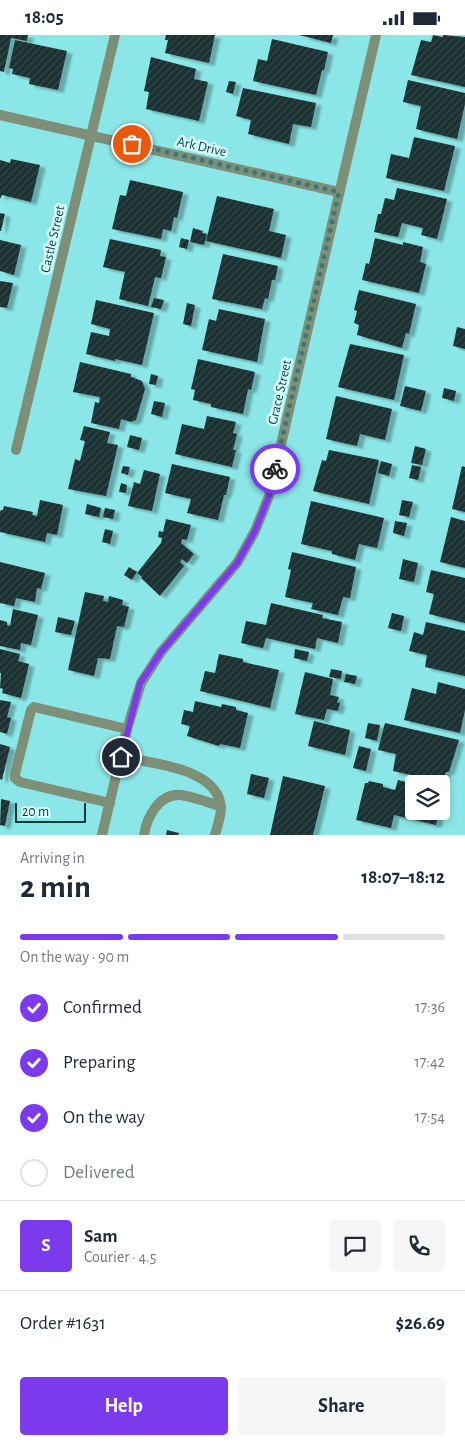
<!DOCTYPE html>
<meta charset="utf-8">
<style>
:root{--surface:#fff;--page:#f6f6f7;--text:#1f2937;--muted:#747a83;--line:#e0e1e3;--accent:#7c3aed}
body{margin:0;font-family:"Alegreya Sans",sans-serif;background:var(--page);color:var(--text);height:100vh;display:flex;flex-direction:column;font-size:19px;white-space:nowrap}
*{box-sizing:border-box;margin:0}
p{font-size:16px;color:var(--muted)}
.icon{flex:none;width:28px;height:28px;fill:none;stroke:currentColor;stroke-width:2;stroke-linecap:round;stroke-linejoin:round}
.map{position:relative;height:800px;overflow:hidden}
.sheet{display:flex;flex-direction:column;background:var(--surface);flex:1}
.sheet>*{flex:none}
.buttons{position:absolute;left:405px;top:740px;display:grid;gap:10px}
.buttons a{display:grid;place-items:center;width:45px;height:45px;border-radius:5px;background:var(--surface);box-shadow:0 2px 8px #0003;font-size:25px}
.scale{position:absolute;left:15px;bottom:12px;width:71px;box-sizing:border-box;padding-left:5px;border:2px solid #133a3b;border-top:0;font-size:14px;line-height:18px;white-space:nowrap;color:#133a3b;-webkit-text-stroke:4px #d4fefe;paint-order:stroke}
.pin{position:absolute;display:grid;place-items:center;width:42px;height:42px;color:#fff;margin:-21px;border:2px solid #fff;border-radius:50%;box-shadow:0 1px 5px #0007}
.courier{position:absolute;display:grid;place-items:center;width:50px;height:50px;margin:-25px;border:4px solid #7c3aed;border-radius:50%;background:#fff;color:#222;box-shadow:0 1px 6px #0007}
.headline em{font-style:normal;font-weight:700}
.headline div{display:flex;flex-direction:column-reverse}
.headline{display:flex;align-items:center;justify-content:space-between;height:85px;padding:0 20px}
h1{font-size:32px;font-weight:700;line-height:38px}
.bar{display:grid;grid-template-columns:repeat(4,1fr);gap:8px 5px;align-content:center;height:60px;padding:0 20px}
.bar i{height:6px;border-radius:4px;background:var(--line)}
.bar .current{background:var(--accent)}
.bar p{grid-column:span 4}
.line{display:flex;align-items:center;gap:12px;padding:0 20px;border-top:1px solid var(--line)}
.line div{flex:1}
.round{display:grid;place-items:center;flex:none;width:52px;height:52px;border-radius:5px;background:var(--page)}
ol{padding:0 20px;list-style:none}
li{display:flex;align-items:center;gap:15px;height:55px}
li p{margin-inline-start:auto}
li .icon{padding:5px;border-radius:50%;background:var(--accent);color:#fff;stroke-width:4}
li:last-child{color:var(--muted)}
li i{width:28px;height:28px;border:2px solid var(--line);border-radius:50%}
.button{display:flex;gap:10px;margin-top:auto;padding:10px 20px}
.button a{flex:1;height:58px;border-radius:5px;background:var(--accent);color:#fff;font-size:20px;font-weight:700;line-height:58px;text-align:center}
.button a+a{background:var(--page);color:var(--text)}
.status{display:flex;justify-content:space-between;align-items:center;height:35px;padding:0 25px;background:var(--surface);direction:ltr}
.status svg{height:14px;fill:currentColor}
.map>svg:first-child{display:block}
.building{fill:url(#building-hatch);filter:url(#shadow)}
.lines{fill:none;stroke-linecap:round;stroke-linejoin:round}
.service{stroke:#7e8f78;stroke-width:10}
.minor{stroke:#7e8f78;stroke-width:10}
.done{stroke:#3d7677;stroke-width:5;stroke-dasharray:0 9}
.route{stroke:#7c3aed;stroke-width:6}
.labels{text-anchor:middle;stroke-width:5;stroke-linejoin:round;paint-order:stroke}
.street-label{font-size:14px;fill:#133a3b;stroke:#d4fefe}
</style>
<div class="status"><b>18:05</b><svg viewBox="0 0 49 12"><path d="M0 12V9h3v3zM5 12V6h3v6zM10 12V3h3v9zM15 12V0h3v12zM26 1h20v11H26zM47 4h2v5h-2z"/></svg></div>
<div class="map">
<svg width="465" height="800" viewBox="0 0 465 800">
<defs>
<pattern id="building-hatch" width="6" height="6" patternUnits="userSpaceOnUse" patternTransform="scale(1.25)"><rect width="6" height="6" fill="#1b3132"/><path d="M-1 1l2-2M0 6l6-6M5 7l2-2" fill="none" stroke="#334748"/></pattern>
<filter id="shadow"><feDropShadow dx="5.5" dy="3" stdDeviation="1" flood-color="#0004"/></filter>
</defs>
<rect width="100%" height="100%" fill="#8be6e7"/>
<!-- building -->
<path class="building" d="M0 0H28L27 6 11 3 4 37 0 36Z
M166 0H215L209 28 165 18 168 5H165Z
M299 0H333L331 8Z
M433 0 443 2V0L465 2V52L411 40 421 5 431 7Z
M272 4 328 17 324 35H322L316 60 253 46 258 24 267 26Z
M15 5 67 16 58 55 29 49 30 43 12 39 13 34 9 33Z
M151 22 196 34 194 44 208 47 199 86 146 74 149 57 144 56Z
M408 45 465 58V69L457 104 416 94 421 71 403 67Z
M229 46 236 47 233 59 226 57Z
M243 53 316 68 311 92 293 89 289 109 248 99 251 85 236 81Z
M414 102 455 111 444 156 386 143 391 119 409 123Z
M11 124 40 130 31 167 2 160 0 164V125L10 128Z
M130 145 183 157 177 183 174 182 171 196 163 194 161 204 112 194 120 160 126 161Z
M397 153 447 164 437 204 421 200 423 193 402 188 398 202 374 197 378 179H381L385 163 394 165Z
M217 161 274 174 269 196 286 200 281 223 206 206Z
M0 178 5 179 1 196H0Z
M193 193 203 196 202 198 207 199 204 210 190 207Z
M181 203 189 205 187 214 179 212Z
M375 203 403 210V207L423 212 420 227 426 229 419 258 362 245 366 228 369 229Z
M110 204 161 215 160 221 166 222 161 243 155 242 148 271 119 264 125 237 103 232Z
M0 205 21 210 14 240 0 236Z
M223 219 278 231 275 245H272L268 264 265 263 262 274 212 264Z
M0 246 13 248 7 273 0 272Z
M359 255 416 269 409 299 406 298 402 313 357 300 359 290 354 288 357 276 354 275Z
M154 263 164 265 161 274 151 272Z
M96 265 154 278 142 330 115 324V326L86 319 91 297 109 301 110 294 91 289Z
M187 268 195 270 191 291 183 289Z
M219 274 265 284 257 327 202 315 209 284 216 286Z
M457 292 465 294V314L453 311Z
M350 309 404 320 394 365 338 352Z
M198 324 255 337 251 355 248 354 243 379 211 372V369L193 365 195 355 191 354Z
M80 327 131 339V342L142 346 145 354 136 385 131 387 121 384 119 394 91 388 95 367 99 368 100 362 73 357Z
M151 339 158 341 156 350 149 349Z
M405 351 426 356 421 376 400 371Z
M444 353 456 356 454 366 442 363Z
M336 361 392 374 385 405 360 399 357 411 326 404Z
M154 366 165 368 162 382 151 379Z
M207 381 236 387 233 398 237 399 233 415H236L232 432 175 419 182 389 204 394Z
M84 391 110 397 107 408 118 410 106 461 68 454 75 424 80 426 85 406 80 405Z
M130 400 142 403 139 415 127 412Z
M415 411 426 414 422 430 411 428Z
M329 415 379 425 369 469 313 456 322 425 326 426Z
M381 426 392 429 389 441 378 438Z
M172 429 230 442 226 460H224L218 485 187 478 191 464 165 458Z
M412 430 421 432 418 445 409 443Z
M123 431 130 432 128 440 121 438Z
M462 431 465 432V477L452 474Z
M144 435 160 439 152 476 128 471 134 447 140 449Z
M121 448 127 450 126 458 119 457Z
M40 465 63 470 57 500 47 498 45 507 0 497V477L1 475H3L4 471 33 477 32 480 37 481Z
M402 465 413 467 409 482 399 480Z
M311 466 384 483 377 513 359 509 355 525 332 519V516L301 509Z
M87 469 101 473 99 482 85 479Z
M105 473 115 475 113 484 103 482Z
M451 482 465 486V533L440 527Z
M166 484 191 490 187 505 182 504 181 508 194 519 187 528 182 524 180 527 184 531 160 561 141 543 142 542 137 538 161 508 162 503 158 502 159 496 163 497Z
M395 486 407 488 404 501 393 498Z
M105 494 113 496 110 509 102 507Z
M292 517 356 532 350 563 343 562 338 580 311 574 313 568 285 562 291 535 288 534Z
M403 524 418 528 414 547 399 544Z
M0 527 45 538 41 554 37 553 35 567 16 563 14 571 0 568Z
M129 532 137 537 132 545 124 540Z
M431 535 465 543V588L429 579 434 559 426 557Z
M85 557 104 561 103 566 108 567 109 561 123 565 122 570 129 572 124 592 117 591 110 624 98 623 94 641 68 635Z
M271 568 323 580 322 583 342 587 338 608 317 603 315 614 266 603 263 613 241 608 246 586 266 590Z
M13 574 38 580 31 610 21 608 20 615 0 611V585L7 587V590L10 591Z
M392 578 404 581 401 596 388 593Z
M58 582 75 586 71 600 55 597Z
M426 587 465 596V641L425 632 427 620 409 616 414 597 423 600Z
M0 614 20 619 18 626 29 629 21 663 2 658 3 654 0 653 1 638H0Z
M295 614 309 617 307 626 294 623Z
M219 619 243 624V627L279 635 270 673 200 656 205 636 215 638Z
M331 634 342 636 341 644 329 642Z
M305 637 333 644 330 660 339 662 337 667 340 668 338 676 327 674 324 685 295 679Z
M346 639 357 641 355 649 344 647Z
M438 647 465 654V675L460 698 404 685 412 653 436 659Z
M0 665 11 667 7 682 11 683 7 699 0 697Z
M195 666 221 672 222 669 236 672V675L248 678 240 713 220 709 219 711 187 701 190 691 181 689 184 675 193 677Z
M314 686 350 695 345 720 308 711Z
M368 688 380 690 377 706 365 703Z
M385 688 459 705 449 737H446L443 747 393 736 396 719 378 715Z
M0 709 10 712 2 745 0 744Z
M359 711 371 714 366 736 353 733Z
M251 739 269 743 264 763 247 759Z
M283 741 325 751 313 800H270Z
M398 745 414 749V776H439L436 790 394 780 391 793 356 785 365 748H368L369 746 383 749V752L395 755Z
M1 764 10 766 5 791 0 790Z
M167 795 179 798 178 800H166Z"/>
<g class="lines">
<!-- service -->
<path class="service" d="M121 722C151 728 219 733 221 773 221 781 217 792 215 800
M110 768 20 747 15 743V739L31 675 34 672 127 694
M144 800C147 782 159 758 181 760 194 762 207 767 220 771"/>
<!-- minor -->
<path class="minor" d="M0 80 339 157
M16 415 115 0
M102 800 127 694 141 648 161 617 237 528 255 496 269 461 376 0"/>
</g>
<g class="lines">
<!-- done -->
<path class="done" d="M132 109 339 157 275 434"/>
<!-- route -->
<path class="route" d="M121 722 140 648 161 617 237 528 255 496 269 461 275 434"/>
</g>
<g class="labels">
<!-- street labels -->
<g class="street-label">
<text transform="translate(202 111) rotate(13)" y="5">Ark Drive</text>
<text transform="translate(52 204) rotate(-77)" y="5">Castle Street</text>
<text transform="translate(279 357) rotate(-77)" y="5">Grace Street</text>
</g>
</g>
</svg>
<div class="buttons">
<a><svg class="icon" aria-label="layers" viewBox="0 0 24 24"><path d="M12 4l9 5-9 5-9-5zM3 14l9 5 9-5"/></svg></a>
</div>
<div class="scale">20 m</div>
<div class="pin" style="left:132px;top:109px;background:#ea580c"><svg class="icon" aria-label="bag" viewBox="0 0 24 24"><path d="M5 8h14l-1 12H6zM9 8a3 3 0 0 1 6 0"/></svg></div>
<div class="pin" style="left:121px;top:722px;background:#1f2937"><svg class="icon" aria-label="home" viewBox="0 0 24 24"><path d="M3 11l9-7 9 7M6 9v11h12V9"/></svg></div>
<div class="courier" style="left:275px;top:434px"><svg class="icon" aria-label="bike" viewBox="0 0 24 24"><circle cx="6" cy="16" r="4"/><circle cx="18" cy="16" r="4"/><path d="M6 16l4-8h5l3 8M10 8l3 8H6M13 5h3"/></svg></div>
</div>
<section class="sheet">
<div class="headline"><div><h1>2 min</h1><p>Arriving in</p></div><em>18:07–18:12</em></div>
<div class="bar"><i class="current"></i><i class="current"></i><i class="current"></i><i></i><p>On the way · 90 m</p></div>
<ol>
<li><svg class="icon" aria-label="check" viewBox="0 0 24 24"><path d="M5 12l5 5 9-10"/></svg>Confirmed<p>17:36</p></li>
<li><svg class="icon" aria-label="check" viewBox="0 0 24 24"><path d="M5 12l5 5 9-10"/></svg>Preparing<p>17:42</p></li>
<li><svg class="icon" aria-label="check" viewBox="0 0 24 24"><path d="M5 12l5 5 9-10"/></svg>On the way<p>17:54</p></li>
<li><i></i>Delivered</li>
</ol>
<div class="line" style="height:90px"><b class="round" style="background:var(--accent);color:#fff">S</b><div><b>Sam</b><p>Courier · 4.5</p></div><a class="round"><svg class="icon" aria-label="chat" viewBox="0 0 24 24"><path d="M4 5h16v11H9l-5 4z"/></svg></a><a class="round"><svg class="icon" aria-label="phone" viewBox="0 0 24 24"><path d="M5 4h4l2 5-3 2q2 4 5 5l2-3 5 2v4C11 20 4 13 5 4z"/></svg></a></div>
<div class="line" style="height:65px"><div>Order #1631</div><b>$26.69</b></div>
<div class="button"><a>Help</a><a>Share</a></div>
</section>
